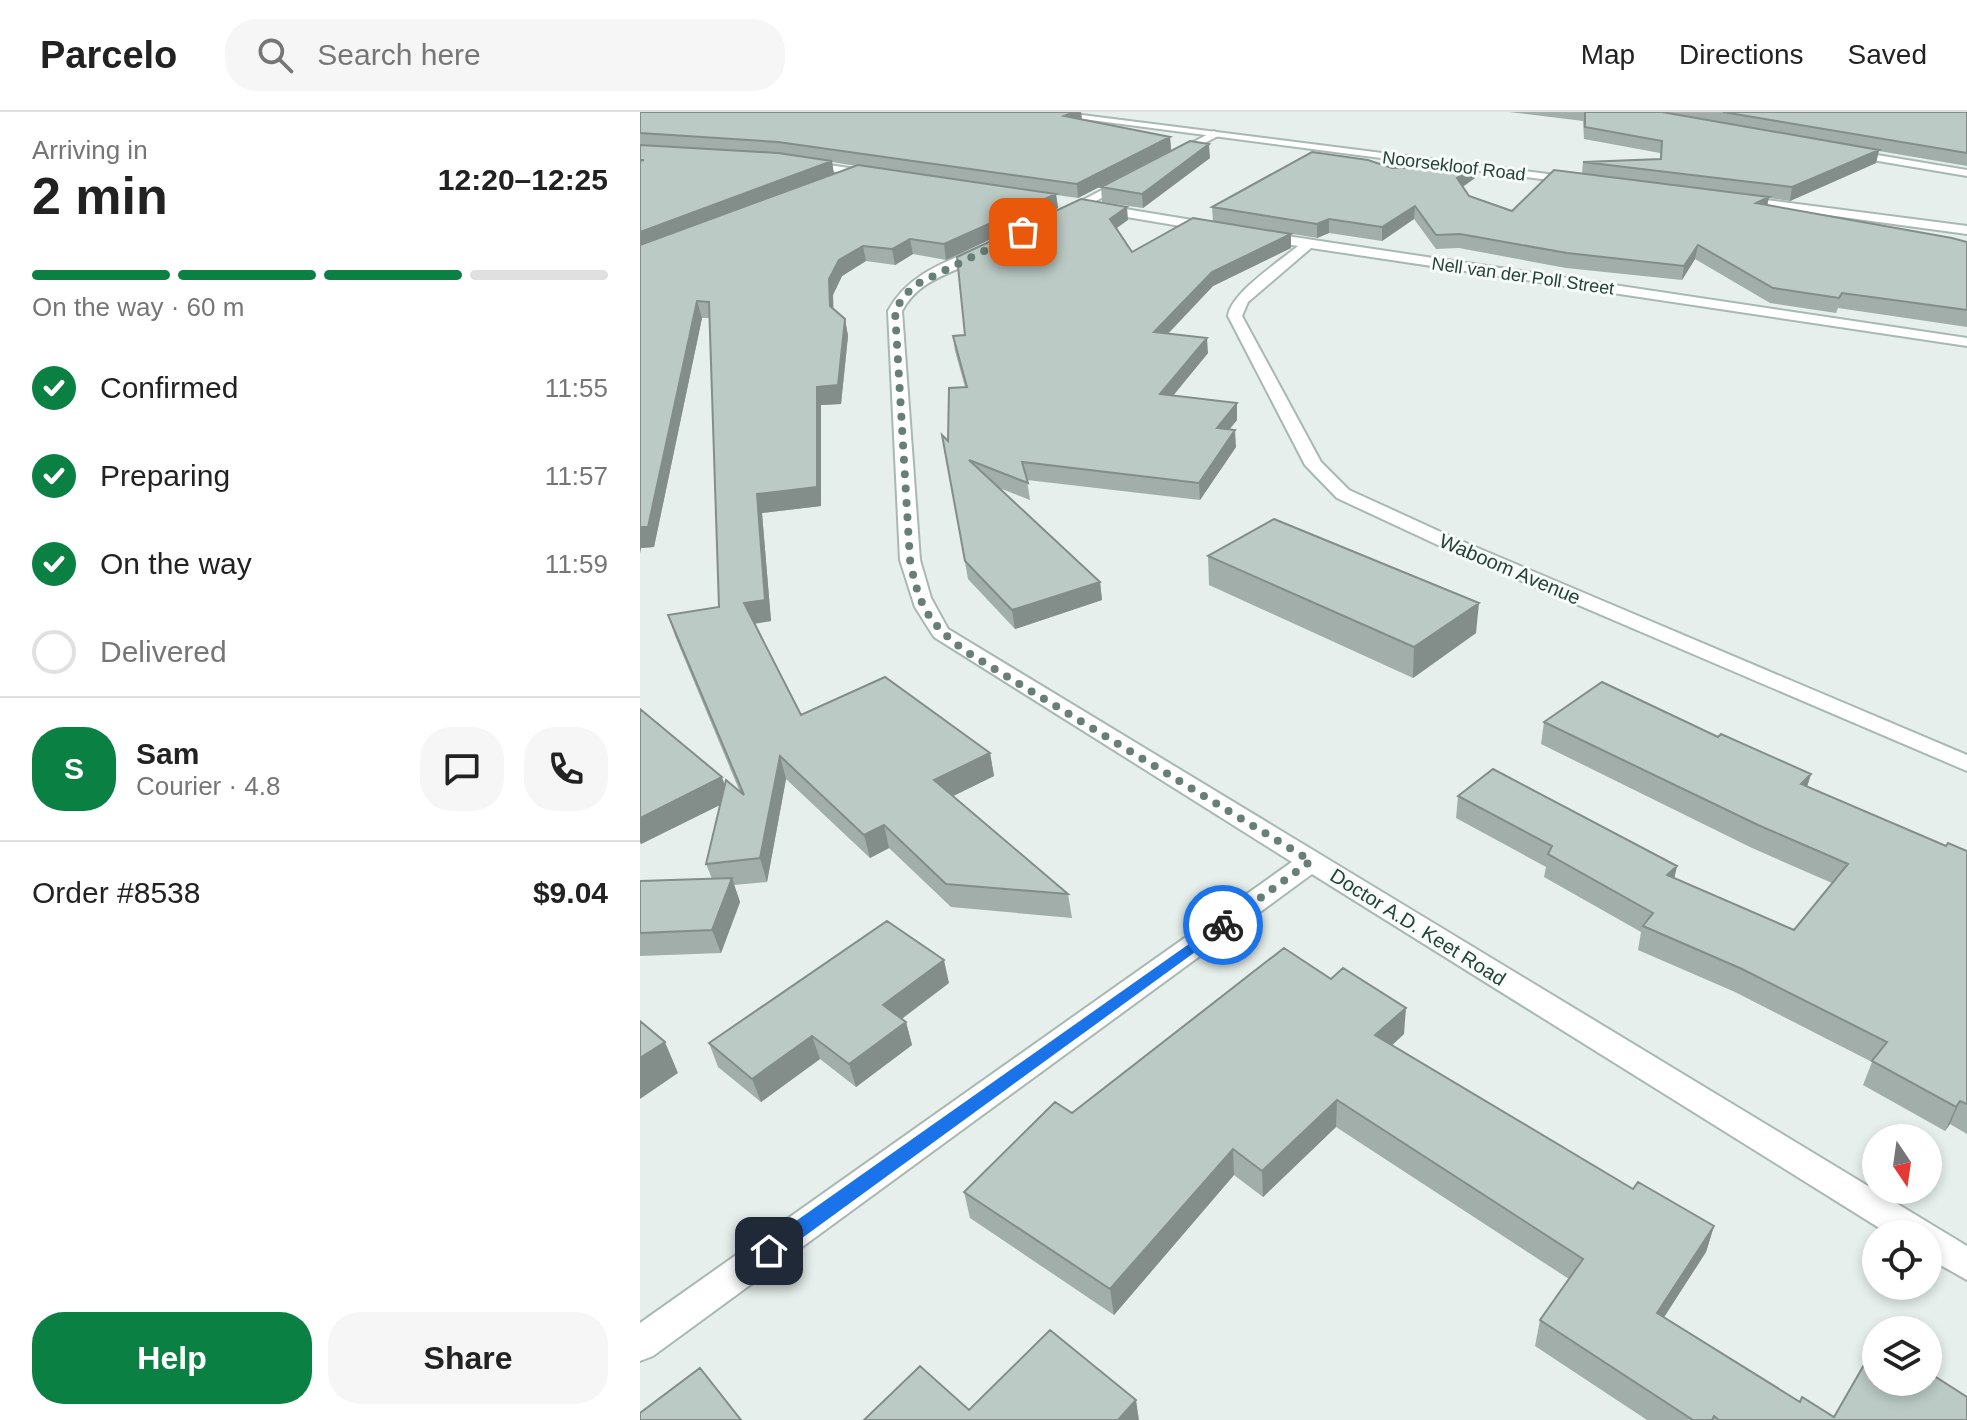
<!DOCTYPE html>
<meta charset="utf-8">
<style>
:root{--surface:#fff;--page:#f6f6f6;--text:#222;--muted:#767676;--line:#e0e0e0;--accent:#0b8043}
body{margin:0;font-family:Arial,sans-serif;background:var(--page);color:var(--text);height:100vh;display:flex;flex-direction:column;font-size:30px;white-space:nowrap}
*{box-sizing:border-box;margin:0}
p{font-size:26px;color:var(--muted)}
.icon{flex:none;width:44px;height:44px;fill:none;stroke:currentColor;stroke-width:2;stroke-linecap:round;stroke-linejoin:round}
.map{position:relative;flex:1;overflow:hidden}
.drawer{display:flex;flex-direction:column;background:var(--surface);width:640px}
.drawer>*{flex:none}
.needle{width:52px;rotate:167deg}
.buttons{position:absolute;left:1222px;top:1012px;display:grid;gap:16px}
.buttons a{display:grid;place-items:center;width:80px;height:80px;border-radius:50%;background:var(--surface);box-shadow:0 4px 12px #0003;font-size:40px}
.pin{position:absolute;display:grid;place-items:center;width:68px;height:68px;color:#fff;margin:-34px;border-radius:16px;box-shadow:0 4px 12px #0006}
.courier{position:absolute;display:grid;place-items:center;width:80px;height:80px;margin:-40px;border:6px solid #1a73e8;border-radius:50%;background:#fff;color:#222;box-shadow:0 2px 10px #0007}
.overview em{font-style:normal;font-weight:700}
.overview div{display:flex;flex-direction:column-reverse}
.overview{display:flex;align-items:center;justify-content:space-between;height:136px;padding:0 32px}
h1{font-size:52px;font-weight:700;line-height:60px}
.bar{display:grid;grid-template-columns:repeat(4,1fr);gap:12px 8px;align-content:center;height:96px;padding:0 32px}
.bar i{height:10px;border-radius:6px;background:var(--line)}
.bar .active{background:var(--accent)}
.bar p{grid-column:span 4}
.line{display:flex;align-items:center;gap:20px;padding:0 32px;border-top:2px solid var(--line)}
.line div{flex:1}
.round{display:grid;place-items:center;flex:none;width:84px;height:84px;border-radius:32px;background:var(--page)}
ol{padding:0 32px;list-style:none}
li{display:flex;align-items:center;gap:24px;height:88px}
li p{margin-inline-start:auto}
li .icon{padding:8px;border-radius:50%;background:var(--accent);color:#fff;stroke-width:4}
li:last-child{color:var(--muted)}
li i{width:44px;height:44px;border:4px solid var(--line);border-radius:50%}
.action{display:flex;gap:16px;margin-top:auto;padding:16px 32px}
.action a{flex:1;height:92px;border-radius:32px;background:var(--accent);color:#fff;font-size:32px;font-weight:700;line-height:92px;text-align:center}
.action a+a{background:var(--page);color:var(--text)}
header{display:flex;align-items:center;gap:48px;box-sizing:border-box;height:112px;padding:0 40px;background:var(--surface);border-bottom:2px solid var(--line)}
header strong{font-size:38px}
nav{display:flex;gap:44px;margin-inline-start:auto;font-size:28px}
.search{width:560px;height:72px;background:var(--page);display:flex;align-items:center;gap:20px;box-sizing:border-box;padding:0 28px;border-radius:32px;color:var(--muted);font-size:30px}
main{display:flex;flex:1;min-height:0}
.map>svg:first-child{display:block}
.lines{fill:none;stroke-linecap:round;stroke-linejoin:round}
.minor-casing{stroke:#a8b8b2;stroke-width:4}
.tertiary-casing{stroke:#a8b8b2;stroke-width:4}
.minor{fill:#fff;fill-rule:evenodd}
.tertiary{fill:#fff;fill-rule:evenodd}
.wall{fill:#a1aea9;fill-rule:evenodd}
.shaded-wall{fill:#838d89}
.building{fill:#bbcac4;stroke:#838d89;stroke-width:2}
.route{fill:#1a73e8}
.done{stroke:#687f78;stroke-width:8;stroke-dasharray:0 14.4}
.labels{text-anchor:middle;stroke-width:6;stroke-linejoin:round;paint-order:stroke}
.far-street-label{font-size:18px;fill:#24423a;stroke:#f7fbf9}
.street-label{font-size:20px;fill:#24423a;stroke:#f7fbf9}
</style>
<header>
<strong>Parcelo</strong>
<div class="search"><svg class="icon" aria-label="search" viewBox="0 0 24 24"><circle cx="10" cy="10" r="6"/><path d="M15 15l6 6"/></svg>Search here</div>
<nav><a>Map</a><a>Directions</a><a>Saved</a></nav>
</header>
<main>
<section class="drawer">
<div class="overview"><div><h1>2 min</h1><p>Arriving in</p></div><em>12:20–12:25</em></div>
<div class="bar"><i class="active"></i><i class="active"></i><i class="active"></i><i></i><p>On the way · 60 m</p></div>
<ol>
<li><svg class="icon" aria-label="check" viewBox="0 0 24 24"><path d="M5 12l5 5 9-10"/></svg>Confirmed<p>11:55</p></li>
<li><svg class="icon" aria-label="check" viewBox="0 0 24 24"><path d="M5 12l5 5 9-10"/></svg>Preparing<p>11:57</p></li>
<li><svg class="icon" aria-label="check" viewBox="0 0 24 24"><path d="M5 12l5 5 9-10"/></svg>On the way<p>11:59</p></li>
<li><i></i>Delivered</li>
</ol>
<div class="line" style="height:144px"><b class="round" style="background:var(--accent);color:#fff">S</b><div><b>Sam</b><p>Courier · 4.8</p></div><a class="round"><svg class="icon" aria-label="chat" viewBox="0 0 24 24"><path d="M4 5h16v11H9l-5 4z"/></svg></a><a class="round"><svg class="icon" aria-label="phone" viewBox="0 0 24 24"><path d="M5 4h4l2 5-3 2q2 4 5 5l2-3 5 2v4C11 20 4 13 5 4z"/></svg></a></div>
<div class="line" style="height:104px"><div>Order #8538</div><b>$9.04</b></div>
<div class="action"><a>Help</a><a>Share</a></div>
</section>
<div class="map">
<svg width="1327" height="1308" viewBox="0 0 1327 1308">
<rect width="100%" height="100%" fill="#e6efeb"/>
<g class="lines">
<!-- minor casing -->
<g class="minor-casing">
<path id="minor" d="M574 19 579 22 578 24 534 47 525 45Z
M1207 38 1327 58V64L1203 43 1202 41Z
M162 49 236 60 242 63 236 66 158 54V50Z
M491 63 497 66 495 68 424 106 414 103Z
M455 92 576 112 582 116 576 120 451 99V93Z
M620 120 1327 226V234L671 136 608 190 602 204 681 350 709 378 814 426 1327 643V659L800 434 697 386 665 353 588 204C591 181 640 149 658 134L616 127 614 124Z
M342 134 353 137C324 161 282 161 262 199L280 448 291 486 308 517 1327 1134V1168L1288 1146V1122H1249L672 762 13 1244 0 1249V1211L652 750 294 525 275 495 260 448 248 199C268 162 306 150 342 134Z"/>
</g>
<!-- tertiary casing -->
<g class="tertiary-casing">
<path id="tertiary" d="M390 0H418L940 66 946 69 940 72Z
M1095 84 1327 114V122L1091 90 1089 88Z"/>
</g>
<!-- minor -->
<use href="#minor" class="minor"/>
<!-- tertiary -->
<use href="#tertiary" class="tertiary"/>
</g>
<!-- wall -->
<path class="wall" d="M0 0H441L442 8 530 25 531 38 438 86 416 83 418 96 306 148 273 142 255 153 226 149 202 164 193 183V196L205 207 208 224 201 292 181 293V394L122 401 131 509 115 512 161 603 350 641 354 664 313 684 428 782 432 806 311 795 249 736 230 746 146 667 127 770 94 773 100 790 81 841 0 844V769L72 767 66 752 80 693 1 732 0 731V597L85 673 100 680 35 524 28 503 79 495 70 206H62L14 435 1 436 0 441ZM192 50 216 54 194 62Z
M869 0H1327V54L1239 39 1236 51 1150 89 1129 86 1127 93 1327 130V215L1198 196 1196 201 1130 191 1055 147 1042 168 926 156 819 136 796 137 774 107 742 129 689 121 677 126 573 109 572 95 752 56 836 54 835 66 823 75 829 84 872 99 942 62 943 50 1020 47V41L944 27 943 9Z
M570 46 503 96 462 90 461 75Z
M488 108 477 116 492 140 651 136 573 174 528 222 568 241 533 284 597 308 589 317 596 335 560 388 387 368 390 388 359 376 460 470 462 488 375 517 328 467 302 323 308 329 325 275 315 239 313 224 325 223Z
M568 444 836 521 773 566 569 473Z
M904 610 1078 625 1171 662 1167 674 1306 734 1327 739V1022L1310 1012 1305 1019 1223 973 1232 950 1095 880 998 838 1001 820 904 765 906 755 816 706 818 684 1037 754 1034 766 1154 818 1192 771 1112 736 901 632Z
M309 871 262 907 266 910 272 933 216 975 180 947 121 990 78 955 69 931Z
M764 922 752 933 993 1077 1074 1114 1066 1140 1024 1205 1160 1290 1194 1305 1327 1308H1007L895 1234 900 1208 929 1167 696 1015 623 1085 594 1063 474 1203 330 1106 324 1080 432 1001Z"/>
<!-- shaded-wall -->
<path class="shaded-wall" d="M434 0H441L442 10 424 4Z
M530 25 531 38 438 86 437 72Z
M569 32 570 46 503 96 502 82Z
M1239 38 1236 51 1150 89 1152 75Z
M192 49 194 63 0 137V120Z
M836 54 835 66 816 79 817 66Z
M416 82 418 96 306 148 304 132Z
M1129 85 1126 99 1116 91Z
M775 94 774 107 742 129V115Z
M487 95 488 108 471 120 470 107Z
M689 107V121L677 126V112Z
M651 122V136L573 174 515 235 514 220 572 160Z
M270 127 273 142 255 153 252 137Z
M1058 133 1055 147 1042 168 1044 154Z
M223 134 226 149 202 164 193 183 194 210 190 194 189 167 199 148Z
M57 189 62 206 14 435 1 436 0 441V415Z
M205 207 208 224 201 292 181 293V394L122 401 131 509 110 512 104 491 117 382 177 275Z
M567 226 568 241 521 298 520 282Z
M597 291V308L577 333V316Z
M595 318 596 335 560 388 559 371Z
M460 470 462 488 375 517 372 498Z
M839 491 836 521 773 566 774 535Z
M350 641 354 664 299 691 294 668Z
M140 644 146 667 127 770 120 746Z
M1171 662 1164 685 1161 672Z
M82 665 90 688 1 732 0 729V706Z
M244 713 249 736 230 746 224 723Z
M1037 754 1032 777 1027 763Z
M92 766 100 790 81 841 72 818Z
M304 848 309 871 249 916 243 893Z
M766 896 764 922 734 950 735 923Z
M266 910 272 933 216 975 209 952Z
M172 924 180 947 121 990 112 967Z
M25 930 38 961 0 987V946Z
M697 988 696 1015 623 1085 622 1059Z
M1320 989 1310 1012 1305 1019 1316 995Z
M593 1037 594 1063 474 1203 470 1177Z
M1074 1114 1066 1140 1010 1227 1017 1201Z
M496 1288 499 1308H478Z"/>
<!-- building -->
<path class="building" d="M0 0H434L424 4 530 25 437 72 138 30 0 21Z
M945 0H1022L1239 38 1152 75 943 50 1021 47 1022 29 945 15Z
M1083 0H1327V41Z
M550 29 569 32 502 82 461 75Z
M0 33 138 41 192 49 0 120V49L4 48H0Z
M672 40 728 48 752 56 836 54 817 66 829 84 872 99 914 58 1129 85 1116 91 1312 126 1327 130V198L1202 181 1199 186 1133 176 1058 133 1044 154 927 141 820 122 796 123 775 94 742 115 689 107 677 112 572 95Z
M218 53 416 82 304 132 270 127 252 137 223 134 199 148 189 167 190 194 205 207 198 273 177 275V375L117 382 125 488 104 491 161 603 245 565 350 641 294 668 428 782 306 772 244 713 224 723 140 644 120 746 66 752 86 668 104 683 28 503 79 495 69 190 57 189 8 415H0V133Z
M441 87 487 95 470 107 492 140 553 106 651 122 572 160 514 220 567 226 520 282 597 291 577 316 595 318 559 371 382 350 388 371 329 348 460 470 372 498 325 449 302 323 308 329 309 276 327 275 313 224 325 223 317 145Z
M634 407 839 491 774 535 568 444Z
M962 570 1078 625 1081 622 1171 662 1161 672 1306 734 1308 731 1327 739V992L1320 989 1316 995 1232 949 1247 930 1102 857 1003 814 1013 801 908 742 912 734 818 684 853 657 1037 754 1027 763 1154 818 1208 752 1118 713 904 610Z
M0 597 82 665 0 706Z
M92 766 72 818 0 821V769Z
M247 809 304 848 243 893 266 910 209 952 172 924 112 967 69 931Z
M644 836 691 867 703 856 766 896 735 923 993 1077 998 1070 1074 1114 1017 1201 1160 1290 1162 1285 1194 1305 1236 1232V1270H1288V1260L1327 1285V1308H1079L1074 1304 1072 1308H1053L900 1208 943 1147 697 988 622 1059 593 1037 470 1177 324 1080 415 990 432 1001Z
M0 909 25 930 0 946Z
M410 1218 496 1288 478 1308H224L280 1254 329 1298Z
M60 1256 101 1308H0V1301Z"/>
<!-- route -->
<path class="route" d="M583 808 591 813 588 816 136 1145 129 1147 122 1145 120 1139 122 1133Z"/>
<g class="lines">
<!-- done -->
<path class="done" d="M383 120 277 172 263 185 255 199 270 448C279 496 290 514 330 542L671 749 583 813"/>
</g>
<g class="labels">
<!-- far-street labels -->
<g class="far-street-label">
<text transform="translate(814 54) rotate(7)" y="6">Noorsekloof Road</text>
<text transform="translate(883 164) rotate(8)" y="6">Nell van der Poll Street</text>
</g>
<!-- street labels -->
<g class="street-label">
<text transform="translate(870 457) rotate(23)" y="7">Waboom Avenue</text>
<text transform="translate(778 815) rotate(32)" y="7">Doctor A.D. Keet Road</text>
</g>
</g>
</svg>
<div class="buttons">
<a><svg class="needle" viewBox="-14 -14 28 28"><path d="M0-13l5 13h-10z" fill="#e53935"/><path d="M0 13l5-13h-10z" fill="#767676"/></svg></a>
<a><svg class="icon" aria-label="locate" viewBox="0 0 24 24"><circle cx="12" cy="12" r="6"/><path d="M12 2v4M12 18v4M2 12h4M18 12h4"/></svg></a>
<a><svg class="icon" aria-label="layers" viewBox="0 0 24 24"><path d="M12 4l9 5-9 5-9-5zM3 14l9 5 9-5"/></svg></a>
</div>
<div class="pin" style="left:383px;top:120px;background:#ea580c"><svg class="icon" aria-label="bag" viewBox="0 0 24 24"><path d="M5 8h14l-1 12H6zM9 8a3 3 0 0 1 6 0"/></svg></div>
<div class="pin" style="left:129px;top:1139px;background:#1f2937"><svg class="icon" aria-label="home" viewBox="0 0 24 24"><path d="M3 11l9-7 9 7M6 9v11h12V9"/></svg></div>
<div class="courier" style="left:583px;top:813px"><svg class="icon" aria-label="bike" viewBox="0 0 24 24"><circle cx="6" cy="16" r="4"/><circle cx="18" cy="16" r="4"/><path d="M6 16l4-8h5l3 8M10 8l3 8H6M13 5h3"/></svg></div>
</div>
</main>
